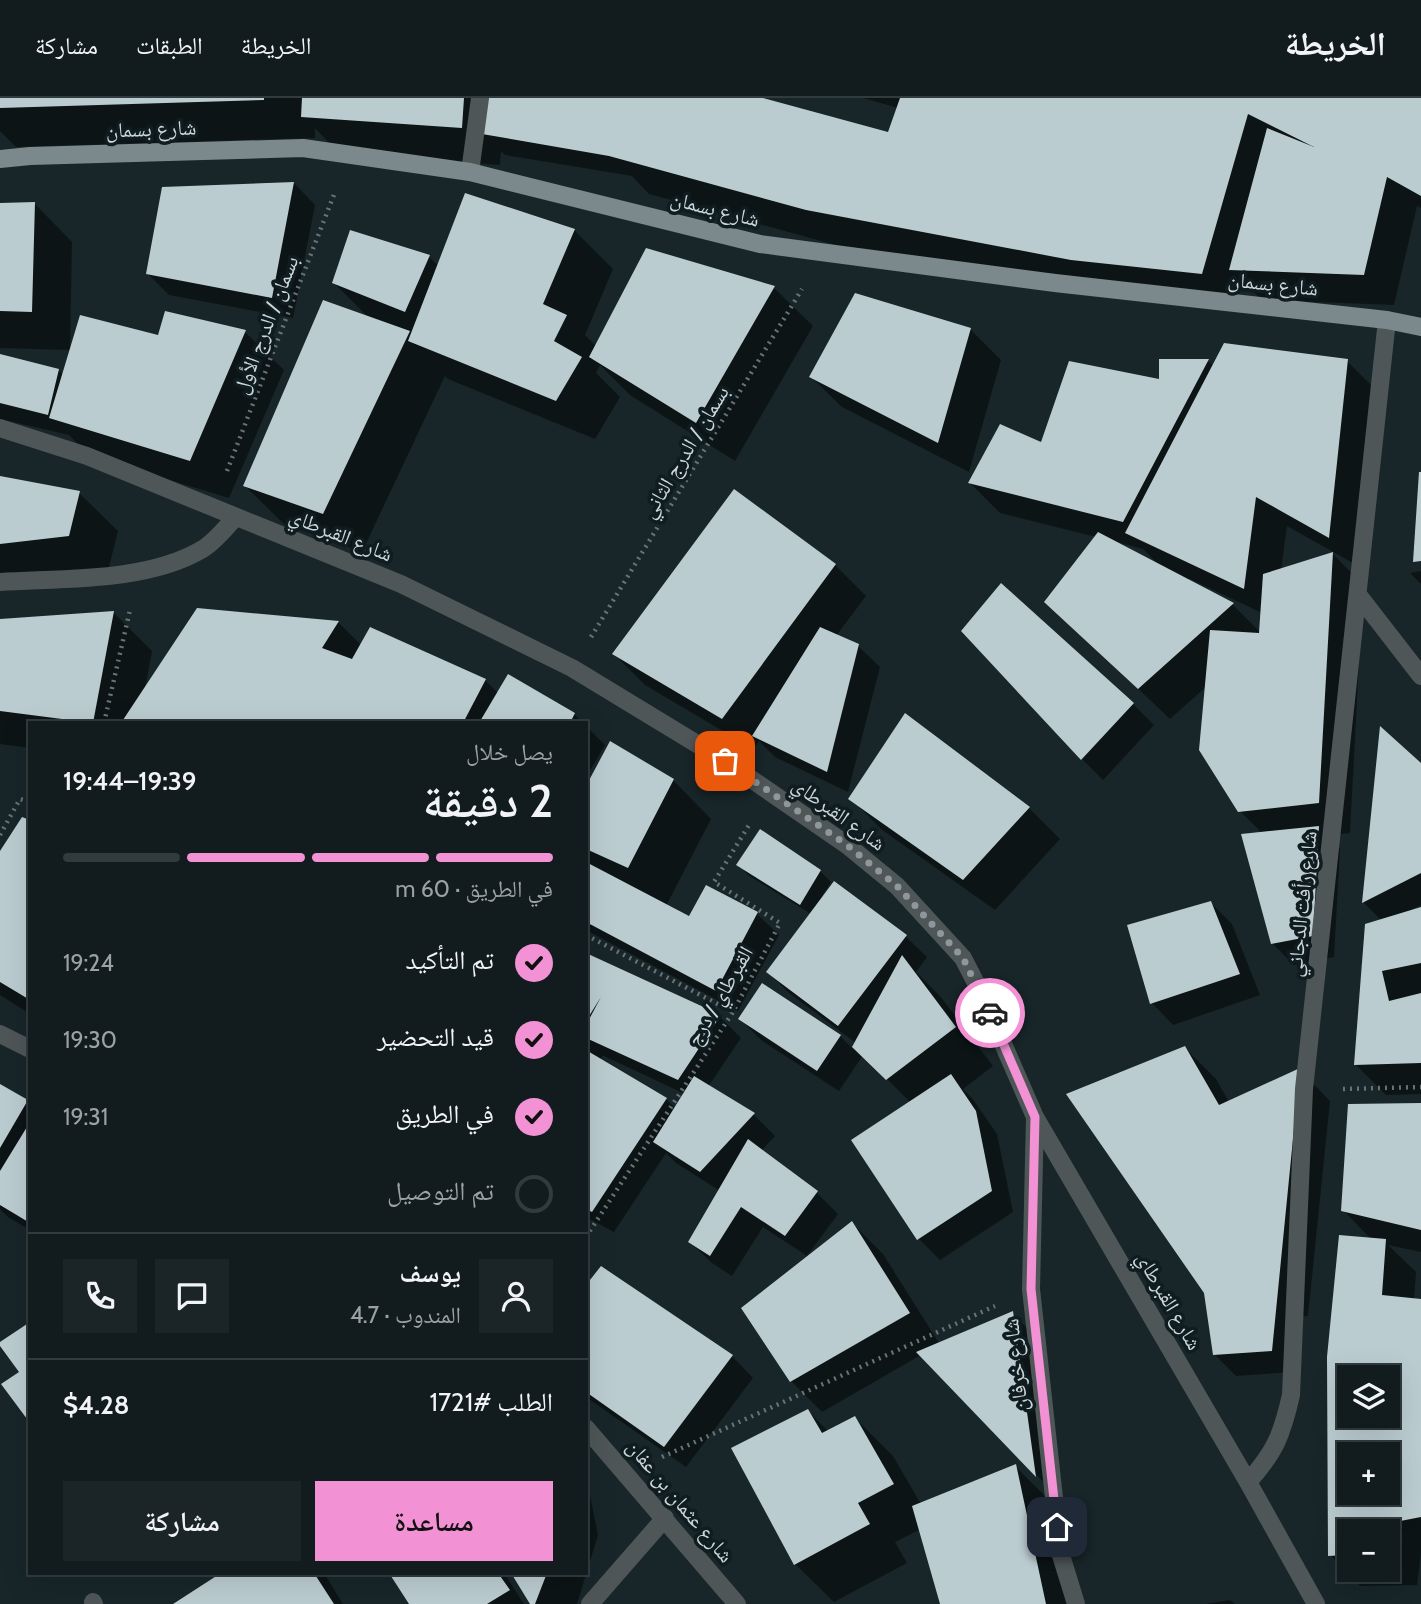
<!DOCTYPE html>
<html lang="ar">
<meta charset="utf-8">
<style>
:root{--surface:#121c1f;--page:#1b2528;--text:#f1f3f6;--muted:#9ca1a4;--line:#313a3d;--accent:#f391d5}
body{margin:0;font-family:Cabin,"Noto Naskh Arabic",sans-serif;background:var(--page);color:var(--text);direction:rtl;height:100vh;display:flex;flex-direction:column;font-size:26px;white-space:nowrap}
*{box-sizing:border-box;margin:0}
p{font-size:23px;color:var(--muted)}
.icon{flex:none;width:38px;height:38px;fill:none;stroke:currentColor;stroke-width:2;stroke-linecap:round;stroke-linejoin:round}
.map{position:relative;flex:1;overflow:hidden;direction:ltr}
.panel{position:absolute;left:28px;top:623px;width:560px;height:854px;display:flex;flex-direction:column;background:var(--surface);border-radius:0px;box-shadow:0 7px 28px #0002,0 0 0 2px var(--line);direction:rtl}
.panel>*{flex:none}
.buttons{position:absolute;left:1337px;top:1267px;display:grid;gap:14px}
.buttons a{display:grid;place-items:center;width:63px;height:63px;border-radius:0px;background:var(--surface);box-shadow:0 7px 28px #0002,0 0 0 2px var(--line);font-size:35px}
.pin{position:absolute;display:grid;place-items:center;width:60px;height:60px;color:#fff;margin:-30px;border-radius:14px;box-shadow:0 4px 10px #0006}
.courier{position:absolute;display:grid;place-items:center;width:70px;height:70px;margin:-35px;border:5px solid #f391d5;border-radius:50%;background:#fff;color:#222;box-shadow:0 2px 9px #0007}
.headline em{font-style:normal;font-weight:600}
.headline div{display:flex;flex-direction:column-reverse}
.headline{display:flex;align-items:center;justify-content:space-between;height:119px;padding:0 35px}
h1{font-size:46px;font-weight:600;line-height:52px}
.bar{display:grid;grid-template-columns:repeat(4,1fr);gap:10px 7px;align-content:center;height:84px;padding:0 35px}
.bar i{height:9px;border-radius:5px;background:var(--line)}
.bar .current{background:var(--accent)}
.bar p{grid-column:span 4}
.line{display:flex;align-items:center;gap:18px;padding:0 35px;border-top:2px solid var(--line)}
.line div{flex:1}
.round{display:grid;place-items:center;flex:none;width:74px;height:74px;border-radius:0px;background:var(--page)}
ol{padding:0 35px;list-style:none}
li{display:flex;align-items:center;gap:21px;height:77px}
li p{margin-inline-start:auto}
li .icon{padding:7px;border-radius:50%;background:var(--accent);color:#111;stroke-width:4}
li:last-child{color:var(--muted)}
li i{width:38px;height:38px;border:4px solid var(--line);border-radius:50%}
.button{display:flex;gap:14px;margin-top:auto;padding:14px 35px}
.button a{flex:1;height:80px;border-radius:0px;background:var(--accent);color:#111;font-size:28px;font-weight:600;line-height:80px;text-align:center}
.button a+a{background:var(--page);color:var(--text)}
header{display:flex;align-items:center;gap:42px;box-sizing:border-box;height:98px;padding:0 35px;background:var(--surface);border-bottom:2px solid var(--line)}
header strong{font-size:33px}
nav{display:flex;gap:38px;margin-inline-start:auto;font-size:24px}
.map>svg:first-child{display:block}
.shadow{fill:#0007;fill-rule:evenodd}
.building{fill:#bbccd1;fill-rule:evenodd}
.lines{fill:none;stroke-linecap:round;stroke-linejoin:round}
.path{stroke:#677376;stroke-width:4.5;stroke-dasharray:2 5;stroke-linecap:butt}
.minor{stroke:#4f5658;stroke-width:18}
.major{stroke:#7b888c;stroke-width:18}
.done{stroke:#8e989b;stroke-width:7;stroke-dasharray:0 12.6}
.route{stroke:#f391d5;stroke-width:9}
.labels{text-anchor:middle;stroke-width:7;stroke-linejoin:round;paint-order:stroke}
.street-label{font-size:21px;fill:#cdd6d8;stroke:#0f1c20}
</style>
<header>
<strong>الخريطة</strong>
<nav><a>الخريطة</a><a>الطبقات</a><a>مشاركة</a></nav>
</header>
<div class="map">
<svg width="1421" height="1506" viewBox="0 0 1421 1506">
<rect width="100%" height="100%" fill="#182629"/>
<!-- shadow -->
<path class="shadow" d="M0 0H757L889 36 898 10 863 0H1421V110L1417 108 1394 207 1262 202 1240 181 1233 206 847 150 649 96 632 78 505 57 501 53 500 67 341 57 315 30V40L16 49 0 33Z
M294 85 315 107 293 220 169 197 148 176Z
M34 105 72 144 70 252 0 250V107Z
M574 132 613 171 585 237 596 248 647 152 774 190 813 228 735 363 630 297 600 267 596 275 620 299 595 341 448 281 445 278 362 454 284 426 245 388 369 220 334 185 429 159 439 168Z
M970 231 1001 262 969 374 842 309 811 279Z
M245 234 284 272 229 400 90 358 69 337 0 321V258L58 272 64 278Z
M1161 263H1208L1214 269 1347 263 1378 294 1360 469 1287 428 1281 473 1333 456 1363 487 1350 735 1326 738 1340 751 1334 859 1294 867 1272 845 1262 735 1239 712 1207 588 1170 621 1047 504 1096 439 1000 415 970 385 1161 283ZM1117 444 1143 451 1159 467ZM1190 481 1262 515 1261 535 1233 507 1188 483Z
M0 380 79 395 118 433 107 477 0 489Z
M835 467 866 498 836 538 858 548 880 569 848 694 775 659 759 643 753 651 645 587 614 556Z
M1421 473V486L1410 475Z
M114 515 152 553 145 591 338 524 362 548 485 582 498 595 574 616 583 625H30V650L0 646V523Z
M1133 606 1154 627 1103 682 1082 661Z
M586 628 605 647 586 679Z
M1381 632 1421 667V807L1411 812 1412 814 1421 811V996L1386 997 1355 966 1382 823 1364 805Z
M673 682 711 721 666 808 690 821 707 790 757 816 779 837 738 913 586 832V766L590 767 586 763V692Z
M851 700 1029 710 1060 741 995 812 881 731Z
M30 723V916L0 897V756Z
M738 766 820 773 831 784 822 798 905 838 927 859 916 874 940 898 993 968 963 991 972 1000 997 1036 1013 1114 940 1162 919 1141 911 1005 863 957 839 993 761 942 740 921 840 938 853 951 856 945 789 895 768 874 811 816 748 777Z
M1211 805 1232 826 1260 897 1173 927 1152 905Z
M586 857 720 919 741 940 708 989 754 1017 775 1038 761 1053 817 1095 838 1116 807 1158 763 1129 732 1178 712 1165 690 1144 720 1093 676 1065 666 1055 614 1134 586 1119ZM603 957 604 958 685 996 676 1011 666 1001 600 962Z
M1185 950 1216 981 1229 1004 1300 972 1330 1003 1308 1218 1297 1219 1293 1274 1236 1278 1214 1256Z
M0 988 30 1006V1132L8 1119 0 1111Z
M1421 1007V1154L1388 1147 1416 1174 1414 1202H1421V1455L1417 1487 1360 1488 1330 1457 1329 1260 1372 1142 1343 1112ZM1349 1279H1388V1318H1349ZM1349 1356H1388V1395H1349ZM1349 1433H1388V1472H1349Z
M852 1125 883 1156 939 1245 1012 1215 1033 1236 1056 1397 921 1257 822 1314 791 1283 744 1210Z
M586 1190 732 1258 753 1280 686 1369 586 1299Z
M808 1313 829 1334 855 1320 893 1358 921 1406 1015 1368 1046 1399 1069 1506H942L921 1431 895 1444 907 1465 834 1504 795 1466Z
M586 1378 598 1437 577 1506H532L513 1475H586Z
M225 1475H324L343 1506H176Z
M391 1475H504L524 1506H411Z
M1230 1502 1235 1506H1206Z"/>
<!-- building -->
<path class="building" d="M0 0H264V2L0 10Z
M302 0H464L462 30 301 19Z
M486 0H763L888 34 900 0H1421V98L1387 79 1364 177 1229 172 1267 30 1314 49 1248 16 1202 176 1071 162 806 112 609 58 482 36Z
M294 84 272 200 146 176 162 89Z
M465 95 575 131 543 206 567 217 554 243 582 259 556 303 408 243Z
M35 104 32 214 0 213V105Z
M350 132 430 157 405 214 332 185Z
M646 150 775 188 696 325 589 259Z
M855 195 971 230 938 345 809 279Z
M323 202 410 233 323 416 243 388Z
M165 213 246 232 190 363 49 320 80 217 158 237Z
M1224 245 1348 261 1329 440 1256 399 1244 491 1125 435Z
M0 256 59 271 48 317 0 305Z
M1159 261H1209L1123 424 968 385 1000 326 1041 344 1069 263 1159 281Z
M1419 374H1421V463L1413 464Z
M0 378 80 393 69 438 0 446Z
M734 391 836 466 722 621 612 556Z
M1098 434 1234 505 1138 591 1044 504Z
M1333 454 1319 705 1238 714 1199 652 1210 532 1259 535 1263 476Z
M1001 485 1134 605 1081 662 961 533Z
M197 510 339 523 322 550 352 561 370 529 486 581 463 625H121Z
M114 513 93 625 0 613V521Z
M820 529 859 546 827 674 752 638Z
M508 576 575 615 570 625H479Z
M905 615 1030 709 963 782 848 701Z
M1380 628 1421 665V775L1362 805Z
M610 643 674 681 628 770 586 751V688Z
M22 719 30 722V902L0 884V753Z
M1319 728 1313 838 1271 846 1241 736Z
M760 731 821 772 800 807 736 767Z
M586 764 689 818 706 787 758 814 716 893 586 824Z
M834 783 907 837 838 928 766 874Z
M1211 803 1240 876 1150 906 1127 827Z
M1421 809V865L1382 873 1389 903 1421 895V965L1354 967 1365 826Z
M586 855 721 917 678 982 586 940V927L601 899 586 923Z
M902 857 956 929 886 982 852 949Z
M762 885 841 937 817 973 738 921Z
M1185 948 1219 1007 1300 970 1272 1253 1213 1257 1204 1195 1066 996Z
M586 952 667 1000 592 1114 586 1111Z
M951 976 976 1013 992 1093 917 1142 851 1042Z
M694 978 755 1015 700 1074 653 1044Z
M0 986 28 1002 0 1050Z
M1421 1005V1132L1341 1113 1348 1006Z
M30 1024V1125L0 1107V1073Z
M748 1041 818 1093 785 1138 741 1109 710 1158 688 1144Z
M852 1123 910 1215 790 1284 741 1210Z
M1339 1137 1386 1141 1382 1197 1421 1201V1419L1390 1425 1389 1433H1349V1457L1328 1458 1327 1259ZM1349 1279H1388V1318H1349ZM1349 1356H1388V1395H1349Z
M601 1168 733 1257 664 1349 586 1294V1187Z
M1013 1213 1036 1379 916 1254Z
M30 1224V1325L1 1286 19 1274 0 1248V1244Z
M808 1311 822 1335 855 1318 894 1386 858 1405 870 1426 794 1467 731 1350Z
M1016 1366 1046 1506H940L912 1408Z
M221 1475H314L334 1506H173Z
M389 1475H498L510 1492 487 1506H409Z
M511 1475H547L535 1506H530Z"/>
<g class="lines">
<!-- path -->
<path class="path" d="M227 373 335 94
M591 539 802 191
M104 625 130 512
M0 737 20 701 30 704
M586 837 733 914
M1343 991 1421 989
M586 1139 733 914 780 825 714 784 749 727
M662 1359 995 1208"/>
<!-- minor -->
<path class="minor" d="M470 74 480 0
M0 330 87 358 401 486 572 570 725 663 847 747 897 788 963 860 980 893 1035 1019 1248 1384 1316 1506
M0 484C63 480 146 484 201 452 214 445 225 430 236 419
M1359 498 1421 578
M0 936 30 951
M1035 1019 1031 1191 1060 1454 1076 1506
M586 1330 737 1506
M1248 1384C1275 1354 1282 1337 1291 1297L1304 991 1387 222
M93 1504 94 1506
M590 1506 665 1420"/>
<!-- major -->
<path class="major" d="M0 61 30 58 303 50 470 74 760 146 1055 185 1387 222 1421 229"/>
</g>
<g class="lines">
<!-- done -->
<path class="done" d="M725 663 847 747 897 788 963 860 990 915"/>
<!-- route -->
<path class="route" d="M990 915 1035 1019 1031 1191 1057 1429"/>
</g>
<g class="labels">
<!-- street labels -->
<g class="street-label">
<text transform="translate(151 31) rotate(-2)" y="7">شارع بسمان</text>
<text transform="translate(715 111) rotate(14)" y="7">شارع بسمان</text>
<text transform="translate(1273 186) rotate(6)" y="7">شارع بسمان</text>
<text transform="translate(266 227) rotate(-69)" y="7">بسمان / الدرج الأول</text>
<text transform="translate(685 354) rotate(-59)" y="7">بسمان / الدرج الثاني</text>
<text transform="translate(341 437) rotate(22)" y="7">شارع القبرطاي</text>
<text transform="translate(839 716) rotate(36)" y="7">شارع القبرطاي</text>
<text transform="translate(1302 806) rotate(-84)" y="7">شارع رأفت الدجاني</text>
<text transform="translate(720 898) rotate(-60)" y="7">القبرطاي / درج</text>
<text transform="translate(1169 1203) rotate(60)" y="7">شارع القبرطاي</text>
<text transform="translate(1016 1267) rotate(-96)" y="7">شارع خرفان</text>
<text transform="translate(680 1403) rotate(50)" y="7">شارع عثمان بن عفان</text>
</g>
</g>
</svg>
<div class="buttons">
<a><svg class="icon" aria-label="layers" viewBox="0 0 24 24"><path d="M12 4l9 5-9 5-9-5zM3 14l9 5 9-5"/></svg></a>
<a>+</a>
<a>−</a>
</div>
<div class="pin" style="left:725px;top:663px;background:#ea580c"><svg class="icon" aria-label="bag" viewBox="0 0 24 24"><path d="M5 8h14l-1 12H6zM9 8a3 3 0 0 1 6 0"/></svg></div>
<div class="pin" style="left:1057px;top:1429px;background:#1f2937"><svg class="icon" aria-label="home" viewBox="0 0 24 24"><path d="M3 11l9-7 9 7M6 9v11h12V9"/></svg></div>
<div class="courier" style="left:990px;top:915px"><svg class="icon" aria-label="car" viewBox="0 0 24 24"><path d="M5 17H2v-5l4-1 3-4h7l3 4 3 1v5h-3M9 17h6M6 11h13"/><circle cx="7" cy="17" r="2"/><circle cx="17" cy="17" r="2"/></svg></div>
<section class="panel">
<div class="headline"><div><h1>2 دقيقة</h1><p>يصل خلال</p></div><em>19:39–19:44</em></div>
<div class="bar"><i class="current"></i><i class="current"></i><i class="current"></i><i></i><p>في الطريق · 60 m</p></div>
<ol>
<li><svg class="icon" aria-label="check" viewBox="0 0 24 24"><path d="M5 12l5 5 9-10"/></svg>تم التأكيد<p>19:24</p></li>
<li><svg class="icon" aria-label="check" viewBox="0 0 24 24"><path d="M5 12l5 5 9-10"/></svg>قيد التحضير<p>19:30</p></li>
<li><svg class="icon" aria-label="check" viewBox="0 0 24 24"><path d="M5 12l5 5 9-10"/></svg>في الطريق<p>19:31</p></li>
<li><i></i>تم التوصيل</li>
</ol>
<div class="line" style="height:126px"><a class="round"><svg class="icon" aria-label="person" viewBox="0 0 24 24"><circle cx="12" cy="8" r="4"/><path d="M4 21q1-7 8-7t8 7"/></svg></a><div><b>يوسف</b><p>المندوب · 4.7</p></div><a class="round"><svg class="icon" aria-label="chat" viewBox="0 0 24 24"><path d="M4 5h16v11H9l-5 4z"/></svg></a><a class="round"><svg class="icon" aria-label="phone" viewBox="0 0 24 24"><path d="M5 4h4l2 5-3 2q2 4 5 5l2-3 5 2v4C11 20 4 13 5 4z"/></svg></a></div>
<div class="line" style="height:91px"><div>الطلب #1721</div><b>$4.28</b></div>
<div class="button"><a>مساعدة</a><a>مشاركة</a></div>
</section>
</div>
